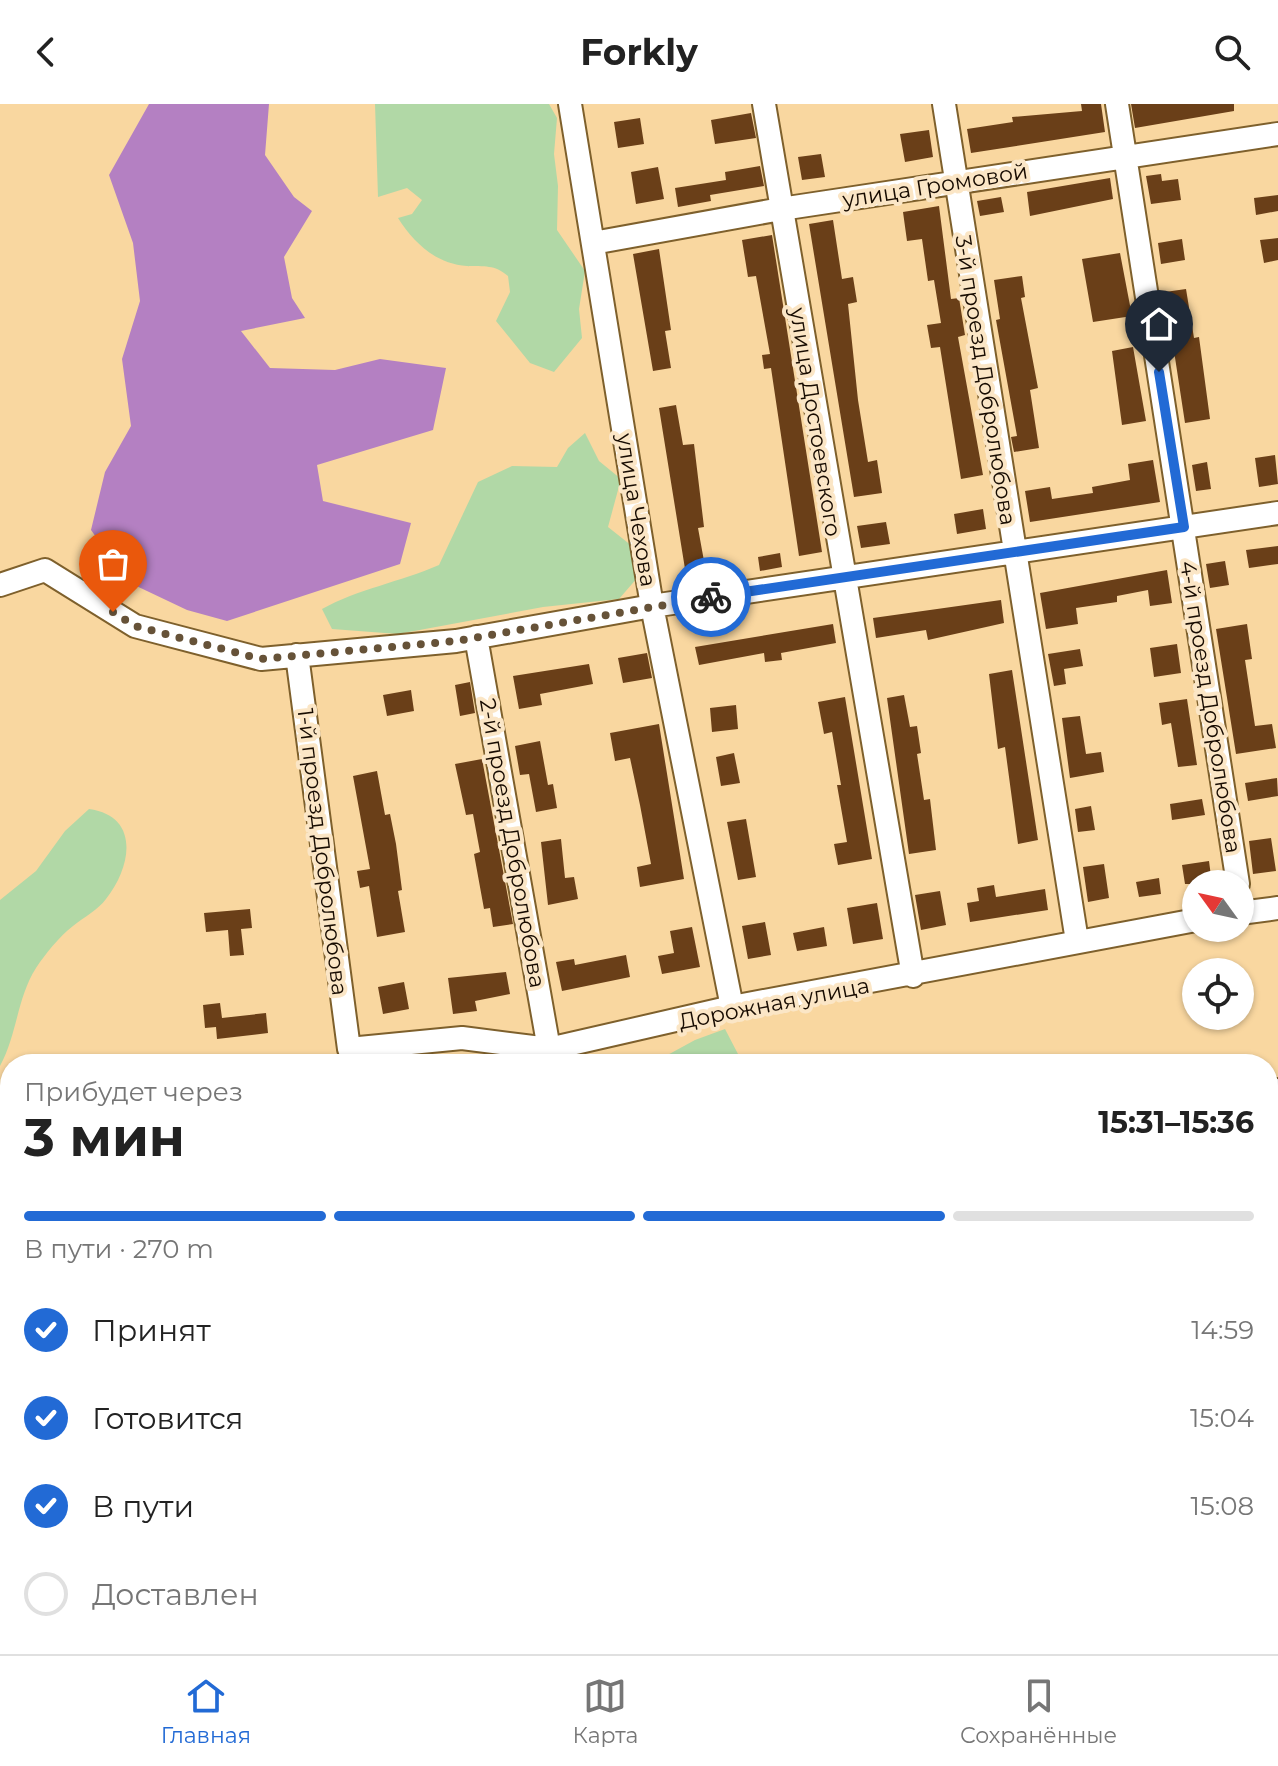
<!DOCTYPE html>
<html lang="ru">
<meta charset="utf-8">
<style>
:root{--surface:#fff;--page:#f6f6f6;--text:#222;--muted:#767676;--line:#e0e0e0;--accent:#226ad5}
body{margin:0;font-family:Montserrat,sans-serif;background:var(--page);color:var(--text);height:100vh;display:flex;flex-direction:column;font-size:30px;white-space:nowrap}
*{box-sizing:border-box;margin:0}
p{font-size:26px;color:var(--muted)}
.icon{flex:none;width:44px;height:44px;fill:none;stroke:currentColor;stroke-width:2;stroke-linecap:round;stroke-linejoin:round}
.map{position:relative;flex:1;overflow:hidden}
.side{position:absolute;left:0px;top:950px;width:1278px;height:600px;display:flex;flex-direction:column;background:var(--surface);border-radius:32px 32px 0 0;box-shadow:0 2px 6px #0004}
.side>*{flex:none}
.needle{width:52px;rotate:303deg}
.buttons{position:absolute;left:1182px;top:766px;display:grid;gap:16px}
.buttons a{display:grid;place-items:center;width:72px;height:72px;border-radius:50%;background:var(--surface);box-shadow:0 2px 6px #0004;font-size:40px}
.pin{position:absolute;display:grid;place-items:center;width:68px;height:68px;color:#fff;margin:-82px -34px;border-radius:50% 50% 50% 0;rotate:-45deg;box-shadow:0 0 8px #0007}
.pin .icon{rotate:45deg}
.courier{position:absolute;display:grid;place-items:center;width:80px;height:80px;margin:-40px;border:6px solid #226ad5;border-radius:50%;background:#fff;color:#222;box-shadow:0 2px 10px #0007}
.headline em{font-style:normal;font-weight:700}
.headline div{display:flex;flex-direction:column-reverse}
.headline{display:flex;align-items:center;justify-content:space-between;height:136px;padding:0 24px}
h1{font-size:52px;font-weight:700;line-height:60px}
.bar{display:grid;grid-template-columns:repeat(4,1fr);gap:12px 8px;align-content:center;height:96px;padding:0 24px}
.bar i{height:10px;border-radius:6px;background:var(--line)}
.bar .current{background:var(--accent)}
.bar p{grid-column:span 4}
ol{padding:0 24px;list-style:none}
li{display:flex;align-items:center;gap:24px;height:88px}
li p{margin-inline-start:auto}
li .icon{padding:8px;border-radius:50%;background:var(--accent);color:#fff;stroke-width:4}
li:last-child{color:var(--muted)}
li i{width:44px;height:44px;border:4px solid var(--line);border-radius:50%}
header{display:flex;justify-content:space-between;align-items:center;height:104px;padding:0 24px;background:var(--surface);font-size:36px;font-weight:700}
.tab-bar{display:flex;justify-content:space-around;align-items:center;height:112px;border-top:2px solid var(--line);background:var(--surface);font-size:22px;color:var(--muted)}
.tab-bar a{display:grid;justify-items:center;gap:4px}
.tab-bar .current{color:var(--accent)}
.map>svg:first-child{display:block}
.green{fill:#b1d8a6}
.water{fill:#b480c2}
.building{fill:#6a3f18}
.lines{fill:none;stroke-linecap:round;stroke-linejoin:round}
.minor-casing{stroke:#7e602c;stroke-width:26}
.highway-casing{stroke:#7e602c;stroke-width:36}
.minor{stroke:#fff;stroke-width:22}
.highway{stroke:#fff;stroke-width:32}
.done{stroke:#665238;stroke-width:8;stroke-dasharray:0 14.4}
.route{stroke:#226ad5;stroke-width:10}
.labels{text-anchor:middle;stroke-width:8;stroke-linejoin:round;paint-order:stroke}
.street-label{font-size:22px;fill:#170b00;stroke:#fbe6c6}
</style>
<header><svg class="icon" aria-label="back" viewBox="0 0 24 24"><path d="M15 5l-7 7 7 7"/></svg>Forkly<svg class="icon" aria-label="search" viewBox="0 0 24 24"><circle cx="10" cy="10" r="6"/><path d="M15 15l6 6"/></svg></header>
<div class="map">
<svg width="1278" height="1550" viewBox="0 0 1278 1550">
<rect width="100%" height="100%" fill="#f9d7a0"/>
<!-- green -->
<path class="green" d="M375 0H549L557 14 554 50 558 82 557 126 585 167 579 205 582 234 554 268 530 259 496 217 510 188 508 172C494 160 485 163 467 162 436 160 414 139 398 114L412 110 422 96 407 84 378 93Z
M585 329 599 357 621 375 608 423 632 442 638 473 619 495 543 503 398 530 332 525 322 505C358 485 400 478 439 461L478 378 512 362 557 363 568 344Z
M89 705C140 712 132 762 106 795 98 806 84 813 73 822 59 833 46 849 36 864 17 894 17 931 0 962V796L36 767 65 727Z
M725 925 738 950 727 960H651L695 936Z
M10 1065V1229L0 1224V1081Z
M1268 1344 1278 1365V1550H215L232 1540H1268Z"/>
<!-- water -->
<path class="water" d="M149 0H269L265 51 294 93 312 107 284 153 292 194 305 214 241 227 270 264 335 266 380 255 446 264 433 326 317 361 323 397 411 419 400 460 227 517 187 506 128 478 91 426 105 368 131 322 122 255 140 197 133 139 109 71Z"/>
<!-- building -->
<path class="building" d="M1081 0H1101L1105 28 971 49 967 25 1013 18 1012 13 1082 7Z
M1131 0H1234V7L1135 24Z
M751 9 756 34 715 40 711 16Z
M640 14 644 40 618 44 614 18Z
M929 26 933 53 905 58 900 30Z
M821 50 825 73 802 76 798 53Z
M760 62 764 82 710 91 711 97 678 103 675 84 726 76 725 68Z
M658 63 664 95 636 100 631 68Z
M1161 70 1162 77 1178 75 1181 96 1151 100 1146 72Z
M1110 74 1113 95 1030 112 1027 88Z
M1278 91V107L1256 111 1254 94Z
M1001 93 1004 108 980 112 977 97Z
M939 102 951 195 959 194 965 231 958 233 983 371 961 375 940 243 931 244 927 221 941 219 934 176 928 177 922 135 907 137 903 108Z
M833 116 842 175 853 173 857 198 848 200 858 296 868 358 877 356 882 389 854 393 809 120Z
M772 131 822 448 799 452 771 264 764 265 762 251 770 250 756 172 748 173 742 136Z
M1278 134V156L1264 159 1260 136Z
M1182 135 1185 156 1161 160 1158 139Z
M659 145 671 226 665 227 671 264 653 267 633 150Z
M1120 149 1132 212 1093 218 1082 155Z
M1022 172 1025 193 1021 194 1038 284 1030 286 1039 344 1014 348 1011 333 1017 332 996 216 1000 215 994 176Z
M1186 185 1194 234 1199 233 1210 315 1185 319 1165 188Z
M1133 243 1146 317 1122 321 1112 247Z
M676 301 683 341 694 340 704 423 698 424 706 468 686 471 659 304Z
M1275 351 1278 380 1259 383 1255 354Z
M1153 356 1160 398 1030 418 1025 387 1050 383 1052 395 1093 389 1092 383 1130 376 1128 360Z
M1207 358 1211 385 1196 387 1192 361Z
M983 405 986 425 957 430 954 410Z
M886 418 890 440 861 444 857 422Z
M1278 442V460L1249 464 1246 446Z
M780 449 782 463 760 467 758 453Z
M1225 457 1229 481 1210 484 1206 460Z
M1167 466 1172 499 1150 502 1148 486 1117 492V498L1076 504 1078 520 1046 525 1040 489Z
M1001 496 1004 519 928 536 926 526 876 534 873 514Z
M833 520 836 539 781 549 782 556 765 558 764 549 699 561 695 543Z
M1247 520 1252 555 1245 556 1255 622 1272 620 1276 644 1236 650 1216 525Z
M1177 540 1181 569 1154 573 1150 544Z
M1080 545 1083 562 1064 565 1066 580 1054 582 1048 550Z
M647 549 652 574 623 579 618 554Z
M589 560 593 580 540 590 542 601 519 605 513 572Z
M1012 566 1038 736 1018 740 1005 643 998 645 989 570Z
M470 578 475 609 460 612 455 581Z
M411 586 414 607 387 612 383 591Z
M904 591 910 623 917 622 921 649 917 650 924 696 930 695 936 746 909 750 887 594Z
M845 593 872 755 838 761 834 740 847 738 837 681H841L832 628 824 630 818 598Z
M1187 595 1197 661 1178 663 1171 619 1162 621 1159 599Z
M736 601 738 625 712 628 710 604Z
M1080 612 1086 650 1101 648 1104 668 1070 674 1062 614Z
M659 620 684 775 640 783 637 763 651 760 640 701 630 654 615 657 610 629Z
M540 637 548 681 553 680 557 704 536 708 529 670 520 671 515 642Z
M734 649 740 679 721 682 716 653Z
M482 655 513 820 493 823 490 804 484 805 474 750 480 748 473 710 466 711 455 660Z
M377 667 385 711 390 710 396 740 402 786 398 787 405 828 377 833 369 782 360 784 357 767 370 765 353 672Z
M1277 674 1278 692 1248 697 1245 679Z
M1202 695 1205 711 1172 716 1170 700Z
M1091 702 1095 726 1078 728 1075 705Z
M746 715 756 773 738 776 727 718Z
M1271 734 1276 767 1253 770 1249 737Z
M561 735 565 774 574 773 578 795 548 801 541 738Z
M1209 757 1212 780H1185L1182 761Z
M1104 760 1109 794 1088 798 1083 763Z
M1159 774 1161 790 1139 793 1136 778Z
M994 781 996 793 1045 785 1048 806 970 818 967 799 979 797 977 784Z
M940 787 946 821 921 826 915 791Z
M877 799 883 835 853 840 847 804Z
M250 805 252 824 241 825 244 851 230 852 228 826 206 828 204 809Z
M765 818 771 851 748 855 742 822Z
M692 823 700 863 662 870 658 852 674 849 670 827Z
M824 823 827 842 797 847 793 829Z
M626 851 630 873 562 887 556 858 574 855 575 861Z
M506 868 510 890 475 897 477 907 453 910 448 874Z
M404 878 409 905 383 910 378 883Z
M220 899 222 914 266 909 268 929 217 935 216 923 205 924 203 901Z"/>
<g class="lines">
<!-- minor casing -->
<g class="minor-casing">
<path id="minor" d="M570 0 652 502 732 903
M764 0 913 872
M944 0 1077 837
M1117 0 1238 780
M593 139 781 105 1278 30
M0 481 45 466 135 522 261 555 456 537 652 502 1278 409
M476 533 549 945
M297 551 349 945 462 934 549 945 732 903 1196 816
M1240 809 1278 804
M1268 1142 1278 1141"/>
</g>
<!-- highway casing -->
<g class="highway-casing">
<path id="highway" d="M1268 994 1278 991
M70 1550 88 1540"/>
</g>
<!-- minor -->
<use href="#minor" class="minor"/>
<!-- highway -->
<use href="#highway" class="highway"/>
</g>
<g class="lines">
<!-- done -->
<path class="done" d="M113 508 135 522 261 555 456 537 711 493"/>
<!-- route -->
<path class="route" d="M711 493 1184 423 1159 268"/>
</g>
<g class="labels">
<!-- street labels -->
<g class="street-label">
<text transform="translate(935 81) rotate(-9)" y="8">улица Громовой</text>
<text transform="translate(986 276) rotate(81)" y="8">3-й проезд Добролюбова</text>
<text transform="translate(816 318) rotate(81)" y="8">улица Достоевского</text>
<text transform="translate(637 406) rotate(81)" y="8">улица Чехова</text>
<text transform="translate(1211 603) rotate(81)" y="8">4-й проезд Добролюбова</text>
<text transform="translate(513 739) rotate(80)" y="8">2-й проезд Добролюбова</text>
<text transform="translate(323 748) rotate(83)" y="8">1-й проезд Добролюбова</text>
<text transform="translate(774 899) rotate(-11)" y="8">Дорожная улица</text>
</g>
</g>
</svg>
<div class="buttons">
<a><svg class="needle" viewBox="-14 -14 28 28"><path d="M0-13l5 13h-10z" fill="#e53935"/><path d="M0 13l5-13h-10z" fill="#767676"/></svg></a>
<a><svg class="icon" aria-label="locate" viewBox="0 0 24 24"><circle cx="12" cy="12" r="6"/><path d="M12 2v4M12 18v4M2 12h4M18 12h4"/></svg></a>
</div>
<div class="pin" style="left:113px;top:508px;background:#ea580c"><svg class="icon" aria-label="bag" viewBox="0 0 24 24"><path d="M5 8h14l-1 12H6zM9 8a3 3 0 0 1 6 0"/></svg></div>
<div class="pin" style="left:1159px;top:268px;background:#1f2937"><svg class="icon" aria-label="home" viewBox="0 0 24 24"><path d="M3 11l9-7 9 7M6 9v11h12V9"/></svg></div>
<div class="courier" style="left:711px;top:493px"><svg class="icon" aria-label="bike" viewBox="0 0 24 24"><circle cx="6" cy="16" r="4"/><circle cx="18" cy="16" r="4"/><path d="M6 16l4-8h5l3 8M10 8l3 8H6M13 5h3"/></svg></div>
<section class="side">
<div class="headline"><div><h1>3 мин</h1><p>Прибудет через</p></div><em>15:31–15:36</em></div>
<div class="bar"><i class="current"></i><i class="current"></i><i class="current"></i><i></i><p>В пути · 270 m</p></div>
<ol>
<li><svg class="icon" aria-label="check" viewBox="0 0 24 24"><path d="M5 12l5 5 9-10"/></svg>Принят<p>14:59</p></li>
<li><svg class="icon" aria-label="check" viewBox="0 0 24 24"><path d="M5 12l5 5 9-10"/></svg>Готовится<p>15:04</p></li>
<li><svg class="icon" aria-label="check" viewBox="0 0 24 24"><path d="M5 12l5 5 9-10"/></svg>В пути<p>15:08</p></li>
<li><i></i>Доставлен</li>
</ol>
</section>
</div>
<nav class="tab-bar">
<a class="current"><svg class="icon" aria-label="home" viewBox="0 0 24 24"><path d="M3 11l9-7 9 7M6 9v11h12V9"/></svg>Главная</a>
<a><svg class="icon" aria-label="map" viewBox="0 0 24 24"><path d="M3 6l6-2 6 2 6-2v14l-6 2-6-2-6 2zM9 4v14M15 6v14"/></svg>Карта</a>
<a><svg class="icon" aria-label="saved" viewBox="0 0 24 24"><path d="M7 4h10v16l-5-4-5 4z"/></svg>Сохранённые</a>
</nav>
